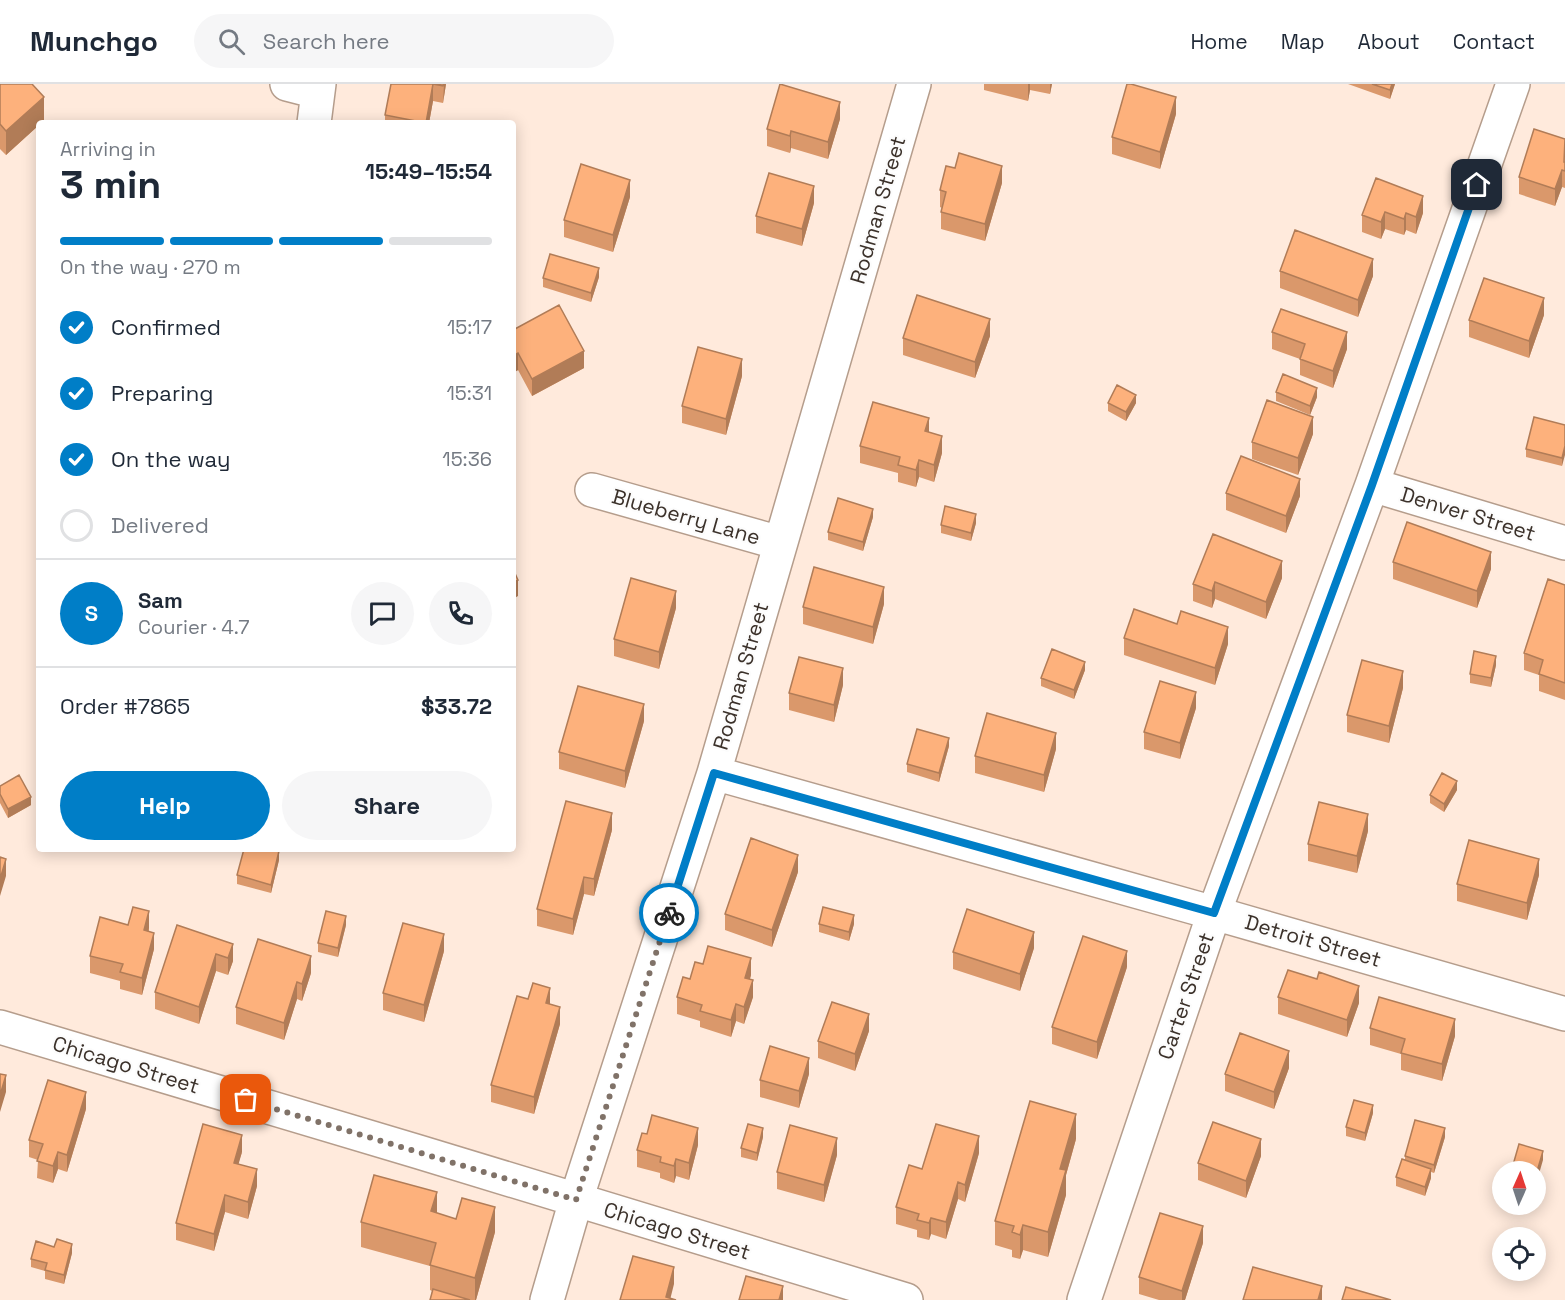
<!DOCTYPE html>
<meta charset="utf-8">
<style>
:root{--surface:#fff;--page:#f6f6f7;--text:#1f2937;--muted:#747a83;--line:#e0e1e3;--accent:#007ec7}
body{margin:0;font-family:"Space Grotesk",sans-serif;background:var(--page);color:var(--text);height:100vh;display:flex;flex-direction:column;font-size:22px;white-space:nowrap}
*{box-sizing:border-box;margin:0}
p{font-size:20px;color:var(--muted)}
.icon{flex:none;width:33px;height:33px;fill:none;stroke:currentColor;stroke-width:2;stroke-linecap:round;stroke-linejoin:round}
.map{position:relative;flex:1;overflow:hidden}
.details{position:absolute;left:36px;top:36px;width:480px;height:732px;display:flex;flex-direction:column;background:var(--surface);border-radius:6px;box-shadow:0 3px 15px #0003}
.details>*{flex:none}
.needle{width:39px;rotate:3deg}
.tools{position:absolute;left:1492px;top:1077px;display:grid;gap:12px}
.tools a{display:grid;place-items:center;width:54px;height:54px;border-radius:50%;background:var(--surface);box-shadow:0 3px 15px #0003;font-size:30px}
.pin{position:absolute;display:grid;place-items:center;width:51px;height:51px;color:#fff;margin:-26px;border-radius:12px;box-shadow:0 3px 9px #0006}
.courier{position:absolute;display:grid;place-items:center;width:60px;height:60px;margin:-30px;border:4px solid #007ec7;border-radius:50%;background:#fff;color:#222;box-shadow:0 2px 8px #0007}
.headline em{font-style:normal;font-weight:700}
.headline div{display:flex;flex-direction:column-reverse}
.headline{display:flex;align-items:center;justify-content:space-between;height:102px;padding:0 24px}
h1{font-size:39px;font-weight:700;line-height:45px}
.bar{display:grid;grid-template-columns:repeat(4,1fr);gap:9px 6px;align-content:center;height:72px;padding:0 24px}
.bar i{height:8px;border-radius:4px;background:var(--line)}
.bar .on{background:var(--accent)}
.bar p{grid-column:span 4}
.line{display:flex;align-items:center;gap:15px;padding:0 24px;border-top:2px solid var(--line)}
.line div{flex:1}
.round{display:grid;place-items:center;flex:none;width:63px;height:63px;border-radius:32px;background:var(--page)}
ol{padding:0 24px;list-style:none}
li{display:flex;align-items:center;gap:18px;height:66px}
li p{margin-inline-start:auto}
li .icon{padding:6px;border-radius:50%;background:var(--accent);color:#fff;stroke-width:4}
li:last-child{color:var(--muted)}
li i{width:33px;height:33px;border:3px solid var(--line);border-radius:50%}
.button{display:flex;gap:12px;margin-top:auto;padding:12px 24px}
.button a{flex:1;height:69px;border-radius:36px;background:var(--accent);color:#fff;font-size:24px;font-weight:700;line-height:69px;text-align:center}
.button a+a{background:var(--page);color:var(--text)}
header{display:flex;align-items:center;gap:36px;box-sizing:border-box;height:84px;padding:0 30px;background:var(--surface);border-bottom:2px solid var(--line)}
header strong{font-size:28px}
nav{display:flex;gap:33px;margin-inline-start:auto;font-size:21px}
.search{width:420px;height:54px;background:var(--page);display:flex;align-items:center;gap:15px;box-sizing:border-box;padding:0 21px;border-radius:33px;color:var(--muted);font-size:22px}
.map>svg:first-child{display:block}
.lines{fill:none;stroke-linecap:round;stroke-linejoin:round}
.minor-casing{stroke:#b59d8c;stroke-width:36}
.minor{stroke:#fff;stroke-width:33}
.wall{fill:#da986b}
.shaded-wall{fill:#b17c57}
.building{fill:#fdb17c;stroke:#b17c57;stroke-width:1.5}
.done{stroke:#807268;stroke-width:6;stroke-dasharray:0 10.8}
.route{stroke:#007ec7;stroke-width:8}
.labels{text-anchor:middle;stroke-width:4.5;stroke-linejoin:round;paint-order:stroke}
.street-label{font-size:21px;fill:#3b312a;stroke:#fcfcfc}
</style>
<header>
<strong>Munchgo</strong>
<div class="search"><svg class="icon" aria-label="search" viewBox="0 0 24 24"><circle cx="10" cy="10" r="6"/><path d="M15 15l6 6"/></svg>Search here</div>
<nav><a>Home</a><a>Map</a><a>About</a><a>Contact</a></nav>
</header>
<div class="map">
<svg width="1565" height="1216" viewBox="0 0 1565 1216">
<rect width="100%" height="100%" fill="#ffeadc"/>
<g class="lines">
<!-- minor casing -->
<g class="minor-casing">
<path id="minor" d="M287 0 318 8
M314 39 319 0
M1372 401 1565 459
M592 406 780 459
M714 689 1214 829 1565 930
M0 943 419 1068 906 1216
M547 1216 576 1116 714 689 914 0
M1084 1216 1214 829 1372 401 1513 0"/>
</g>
<!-- minor -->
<use href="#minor" class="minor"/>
</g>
<!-- wall -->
<path class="wall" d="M0 0 44 37 42 39H39V41L6 71 0 65Z
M391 0H446L443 19 433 17 429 39H385V31Z
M984 0H1052L1050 10 1030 6 1028 17 984 6Z
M1348 0H1395L1390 15Z
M1176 30 1160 85 1112 70V53Z
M840 35 828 75 791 64 790 69 767 62V45Z
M1565 55V104L1562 103 1555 122 1519 110V93Z
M1376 94 1423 129 1416 150 1406 146 1404 151 1385 145 1381 155 1362 148V131Z
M1002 99 985 157 941 145V128L942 124 940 123V106Z
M630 113 613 168 564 153V136Z
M814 119 802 162 756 149V132Z
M1280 187 1373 192 1358 233 1280 204Z
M599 193 591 218 543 203V194Z
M1544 231 1529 274 1469 253V236Z
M513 246 584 284 532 312 518 286 513 289Z
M1272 248 1347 265 1333 304 1300 291V275L1272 265Z
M990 252 975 294 903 271V254Z
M742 292 726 351 682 339V322Z
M1276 308 1317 313 1310 331 1276 317Z
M1108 319H1136L1126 337 1108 327Z
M1565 341 1562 382 1526 373V365Z
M1313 350 1298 391 1252 375V358Z
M860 362 942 369 934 398 919 393 916 403 898 398V389L860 379Z
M1226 409 1300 412 1286 449 1226 426Z
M873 433 863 467 828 456V448Z
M976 439 971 457 941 449V441Z
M1282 477V494L1266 535 1215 515 1212 524 1193 517V500Z
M1393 478 1491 485 1477 524 1393 495Z
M1565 501V616L1539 607V591L1524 586V569Z
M884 520 873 560 803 540V523Z
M676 524 659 585 614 572V555Z
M1124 554 1228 560 1215 601 1124 571Z
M1496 581 1491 603 1470 599V590Z
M1085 586 1074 615 1041 602V594Z
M843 601 834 638 789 626V609Z
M1403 604 1389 659 1347 648V631Z
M1196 624 1180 675 1144 665V648Z
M644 637 625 704 559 685V668Z
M949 662 939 698 907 688V680Z
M1056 665 1044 708 975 689V672Z
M0 702 31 721 8 734 0 719Z
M1457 706 1444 728 1430 719V711Z
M612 746 594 812 584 810 573 851 537 842V825Z
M1368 747 1357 789 1308 777V760Z
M279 776 271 809 237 800V791Z
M798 788 772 863 725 846V830Z
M1539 791 1527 836 1457 817V800Z
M819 840H854L849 857 819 848Z
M128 841 149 844V847L154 865 142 911 120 905V897L90 889V872Z
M346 841 338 873 318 868V859Z
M233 860V877L228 891 216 887 199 940 155 925V908Z
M1034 864 1020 907 953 885V868Z
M444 867 424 938 383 926V909Z
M1127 883 1097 975 1052 960V943Z
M311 889 302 917 297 915 284 956 236 940V923Z
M751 891 750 895 753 913 744 940 736 937 731 953 700 943V937L677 930V913L690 895Z
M1278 913 1359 919 1347 953 1278 930Z
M550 920 560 940 534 1030 491 1018V1001Z
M1370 944 1455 952 1442 997 1401 986V970L1370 961Z
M869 947 855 987 818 974V957Z
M1289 984 1274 1025 1225 1007V990Z
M809 990 799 1024 760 1013V996Z
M86 1025 67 1088 58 1085 53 1099 37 1094 38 1076 29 1073V1056Z
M1373 1029 1365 1057 1346 1052V1043Z
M763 1053 757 1077 741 1073V1064Z
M1445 1053 1434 1089 1431 1088V1094L1425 1112 1396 1102V1093L1405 1076V1072Z
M1076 1055 1066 1091V1111L1048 1173 1023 1166 1020 1175 1012 1173V1166L995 1161V1137Z
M698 1061 689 1096 676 1092 674 1099 660 1094V1089L637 1083V1066Z
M242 1068 238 1080 257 1102 248 1135 225 1128 214 1167 176 1156V1139Z
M979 1069 965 1118 958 1115 946 1155 931 1150 929 1156 917 1153V1146L896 1140V1123L922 1085Z
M837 1071 824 1118 777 1105V1088Z
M1261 1072 1246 1114 1198 1096V1079Z
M437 1129 495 1148 476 1216H430L432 1207 430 1206V1182L361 1163V1138Z
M1203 1159 1185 1216H1159L1139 1210V1193Z
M72 1169 64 1200 45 1195V1187L31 1183V1175Z"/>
<!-- shaded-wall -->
<path class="shaded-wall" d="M433 0V17L429 39H426Z
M444 0H446L443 19Z
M1028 0H1030V6L1028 17Z
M1050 0H1052L1050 10Z
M1392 0H1395L1390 15V6Z
M44 13V37L42 39H39V41L6 71V47Z
M1176 13V30L1160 85V68Z
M840 18V35L828 75V58Z
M791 47V64L790 69V52Z
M1002 82V99L985 157V140Z
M1562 86V103L1555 122V105Z
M630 96V113L613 168V151Z
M814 102V119L802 162V145Z
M1423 112V129L1416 150V133Z
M1385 128V145L1381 155V138Z
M1406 129V146L1404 151V135Z
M1373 175V192L1358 233V216Z
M599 184V193L591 218V209Z
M1544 214V231L1529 274V257Z
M990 235V252L975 294V278Z
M1347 248V265L1333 304V287Z
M584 267V284L532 312V295Z
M518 269V286L513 289V272Z
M742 275V292L726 351V335Z
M1317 304V313L1310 331V322Z
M1136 311V319L1126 337V328Z
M1313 333V350L1298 391V374Z
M929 334V351L925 347Z
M942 352V369L934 398V381Z
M1565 362V371L1562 382V374Z
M919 376V393L916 403V386Z
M1300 395V412L1286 449V432Z
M873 425V433L863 467V458Z
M976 430V439L971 457V449Z
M1491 468V485L1477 524V507Z
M1282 477V494L1266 535V518Z
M518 496V512L513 515V498Z
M1215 498V515L1212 524V507Z
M884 503V520L873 560V543Z
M676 507V524L659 585V568Z
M1228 543V560L1215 601V584Z
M1496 572V581L1491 603V594Z
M1085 578V586L1074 615V606Z
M843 584V601L834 638V621Z
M1403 587V604L1389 659V642Z
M1196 608V624L1180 675V659Z
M644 620V637L625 704V687Z
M1056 649V665L1044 708V691Z
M949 654V662L939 698V689Z
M1457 697V706L1444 728V720Z
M31 713V721L8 734V725Z
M612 729V746L594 812V795Z
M1368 730V747L1357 789V772Z
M279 767V776L271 809V801Z
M798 771V788L772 863V846Z
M6 775V792L0 812V795Z
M1539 775V791L1527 836V819Z
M584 793V810L573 851V835Z
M149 827V844L144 863V846Z
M854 831V840L849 857V848Z
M346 832V841L338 873V864Z
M1034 848V864L1020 907V890Z
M154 849V865L142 911V894Z
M444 850V867L424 938V921Z
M233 860V877L228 891V874Z
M1127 867V883L1097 975V958Z
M216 870V887L199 940V923Z
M311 872V889L302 917V900Z
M751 874V891L745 911V894Z
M753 896V913L744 940V923Z
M297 898V915L284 956V939Z
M1359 902V919L1347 953V936Z
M550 904V921L546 919Z
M736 920V937L731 953V936Z
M560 923V940L534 1030V1013Z
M869 930V947L855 987V970Z
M1455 935V952L1442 997V980Z
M1289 967V984L1274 1025V1008Z
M809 974V990L799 1024V1007Z
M6 991V1008L0 1028V1011Z
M86 1008V1025L67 1088V1071Z
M1373 1021V1029L1365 1057V1049Z
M1076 1030V1055L1066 1091V1111L1048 1173V1148L1060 1085Z
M698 1044V1061L689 1096V1079Z
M763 1044V1053L757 1077V1069Z
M1445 1044V1053L1434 1089V1081Z
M242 1051V1068L234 1096V1079Z
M979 1052V1069L965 1118V1101Z
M837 1054V1071L824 1118V1101Z
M1261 1055V1072L1246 1114V1097Z
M1543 1067V1076L1536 1100V1091Z
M58 1068V1085L53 1099V1082Z
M676 1075V1092L674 1099V1082Z
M257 1085V1102L248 1135V1118Z
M1431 1085V1094L1425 1112V1103Z
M958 1098V1115L946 1155V1138Z
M437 1108V1133L431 1127Z
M225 1111V1128L214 1167V1150Z
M495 1123V1148L476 1216H475V1194Z
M931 1134V1150L929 1156V1139Z
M1023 1141V1166L1020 1175V1151Z
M1203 1142V1159L1185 1216H1182V1207Z
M72 1160V1169L64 1200V1191Z
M674 1183V1200L670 1216 666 1213Z
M783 1202V1216H779Z
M1322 1202V1216H1318Z"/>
<!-- building -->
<path class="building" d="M0 0H32L44 13 6 47 0 40Z
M391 0H444L443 2 433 0 426 39 385 31Z
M780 0 840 18 828 58 791 47 790 52 767 45Z
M1127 0H1131L1176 13 1160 68 1112 53Z
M1372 0H1392L1390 6Z
M1534 45 1565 55 1564 78H1565V87L1562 86 1555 105 1519 93Z
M959 69 1002 82 985 140 941 128 946 108 940 106 946 82 955 84Z
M581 80 630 96 613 151 564 136Z
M769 89 814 102 802 145 756 132Z
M1376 94 1423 112 1416 133 1406 129 1404 135 1385 128 1381 138 1362 131Z
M1295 146 1373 175 1358 216 1280 187Z
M550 170 599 184 591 209 543 194Z
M1484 194 1544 214 1529 257 1469 236Z
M917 211 990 235 975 278 903 254Z
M559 221 584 267 532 295 518 269 513 272V246Z
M1281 225 1347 248 1333 287 1300 275 1305 260 1272 248Z
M698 263 742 275 726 335 682 322Z
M1283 290 1317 304 1310 322 1276 308Z
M1117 301 1136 311 1126 328 1108 319Z
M1267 316 1313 333 1298 374 1252 358Z
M873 318 929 334 925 347 942 352 934 381 919 376 916 386 898 381 900 373 860 362Z
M1534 333 1565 341V362L1562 374 1526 365Z
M1241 372 1300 395 1286 432 1226 409Z
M838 414 873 425 863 458 828 448Z
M945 422 976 430 971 449 941 441Z
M1407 438 1491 468 1477 507 1393 478Z
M1213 450 1282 477 1266 518 1215 498 1212 507 1193 500Z
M814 483 884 503 873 543 803 523Z
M513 485 518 496 513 498Z
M631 494 676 507 659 568 614 555Z
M1548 495 1565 501V599L1539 590 1543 576 1524 569Z
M1134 525 1177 540 1181 527 1228 543 1215 584 1124 554Z
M1052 565 1085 578 1074 606 1041 594Z
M1474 567 1496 572 1491 594 1470 590Z
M799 573 843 584 834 621 789 609Z
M1362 576 1403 587 1389 642 1347 631Z
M1160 597 1196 608 1180 659 1144 648Z
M578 602 644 620 625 687 559 668Z
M987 629 1056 649 1044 691 975 672Z
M917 645 949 654 939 689 907 680Z
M1442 689 1457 697 1444 720 1430 711Z
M19 691 31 713 8 725 0 710V702Z
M566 717 612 729 594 795 584 793 573 835 537 825Z
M1319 718 1368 730 1357 772 1308 760Z
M751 754 798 771 772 846 725 830Z
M1469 756 1539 775 1527 819 1457 800Z
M244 765H271L279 767 271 801 237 791Z
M0 773 6 775 0 795Z
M133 823 149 827 144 846 154 849 142 894 120 888 123 880 90 872 100 833 128 841Z
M823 823 854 831 849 848 819 840Z
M967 825 1034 848 1020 890 953 868Z
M326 827 346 832 338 864 318 859Z
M403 839 444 850 424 921 383 909Z
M177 841 233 860 228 874 216 870 199 923 155 908Z
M1083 852 1127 867 1097 958 1052 943Z
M258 855 311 872 302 900 297 898 284 939 236 923Z
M708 862 751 874 745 894 753 896 744 923 736 920 731 936 700 927 702 921 677 913 683 893 690 895 695 878 703 880Z
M1288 886 1317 895 1319 888 1359 902 1347 936 1278 913Z
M533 899 550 904 546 919 560 923 534 1013 491 1001 517 912 528 915Z
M1379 913 1455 935 1442 980 1401 969 1405 955 1370 944Z
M832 918 869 930 855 970 818 957Z
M1240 949 1289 967 1274 1008 1225 990Z
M770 962 809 974 799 1007 760 996Z
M0 990 6 991 0 1011Z
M48 996 86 1008 67 1071 58 1068 53 1082 37 1077 43 1060 29 1056Z
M1354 1016 1373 1021 1365 1049 1346 1043Z
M1030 1017 1076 1030 1060 1085 1066 1086 1048 1148 1023 1141 1020 1151 1012 1148 1014 1142 995 1137Z
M652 1031 698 1044 689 1079 676 1075 674 1082 660 1078 661 1073 637 1066 642 1049 647 1050Z
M1415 1036 1445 1044 1434 1081 1405 1072Z
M1213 1038 1261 1055 1246 1097 1198 1079Z
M203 1040 242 1051 234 1079 257 1085 248 1118 225 1111 214 1150 176 1139Z
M748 1040 763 1044 757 1069 741 1064Z
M936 1040 979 1052 965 1101 958 1098 946 1138 931 1134 929 1139 917 1136 919 1130 896 1123 909 1081 922 1085Z
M790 1041 837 1054 824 1101 777 1088Z
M1519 1060 1543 1067 1536 1091V1088H1511Z
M1402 1075 1431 1085 1425 1103 1396 1093Z
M374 1091 437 1108 431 1127 456 1135 462 1114 495 1123 475 1194 430 1181 436 1159 361 1138Z
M1160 1129 1203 1142 1182 1207 1139 1193Z
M57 1155 72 1160 64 1191 45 1186 47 1179 31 1175 36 1157 54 1163Z
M633 1172 674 1183 666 1213 676 1216H620Z
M1253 1183 1322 1202 1318 1216H1243Z
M746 1192 783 1202 779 1216H739Z
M1346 1203 1391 1216H1342Z
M433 1205 470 1216H430Z"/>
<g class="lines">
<!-- done -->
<path class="done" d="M246 1016 576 1116 669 829"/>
<!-- route -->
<path class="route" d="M669 829 714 689 1214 829 1372 401 1477 101"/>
</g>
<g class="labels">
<!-- street labels -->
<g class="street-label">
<text transform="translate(878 126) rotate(-74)" y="7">Rodman Street</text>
<text transform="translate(1468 430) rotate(17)" y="7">Denver Street</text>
<text transform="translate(686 433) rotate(16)" y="7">Blueberry Lane</text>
<text transform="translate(741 592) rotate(-74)" y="7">Rodman Street</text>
<text transform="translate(1313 857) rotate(16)" y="7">Detroit Street</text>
<text transform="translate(1186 912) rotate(-71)" y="7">Carter Street</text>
<text transform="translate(126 981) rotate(17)" y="7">Chicago Street</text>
<text transform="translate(677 1147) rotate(17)" y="7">Chicago Street</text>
</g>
</g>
</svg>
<div class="tools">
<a><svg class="needle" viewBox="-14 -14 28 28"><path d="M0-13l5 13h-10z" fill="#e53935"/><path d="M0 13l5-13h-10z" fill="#747a83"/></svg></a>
<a><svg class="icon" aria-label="locate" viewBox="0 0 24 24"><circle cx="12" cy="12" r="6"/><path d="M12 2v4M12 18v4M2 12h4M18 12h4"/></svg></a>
</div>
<div class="pin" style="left:246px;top:1016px;background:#ea580c"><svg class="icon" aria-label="bag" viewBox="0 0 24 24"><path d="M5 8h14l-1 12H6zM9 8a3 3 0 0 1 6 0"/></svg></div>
<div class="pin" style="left:1477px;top:101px;background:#1f2937"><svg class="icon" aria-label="home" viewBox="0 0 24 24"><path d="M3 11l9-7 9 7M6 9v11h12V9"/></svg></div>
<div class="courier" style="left:669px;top:829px"><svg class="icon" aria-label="bike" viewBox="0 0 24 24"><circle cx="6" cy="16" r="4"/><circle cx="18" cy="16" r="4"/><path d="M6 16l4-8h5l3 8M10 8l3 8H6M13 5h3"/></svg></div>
<section class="details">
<div class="headline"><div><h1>3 min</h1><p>Arriving in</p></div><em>15:49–15:54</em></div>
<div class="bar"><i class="on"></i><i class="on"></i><i class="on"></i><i></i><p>On the way · 270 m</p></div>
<ol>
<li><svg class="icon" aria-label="check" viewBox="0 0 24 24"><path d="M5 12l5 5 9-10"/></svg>Confirmed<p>15:17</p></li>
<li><svg class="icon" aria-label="check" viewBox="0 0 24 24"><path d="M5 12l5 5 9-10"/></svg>Preparing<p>15:31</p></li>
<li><svg class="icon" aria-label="check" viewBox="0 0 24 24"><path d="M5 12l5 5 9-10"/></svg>On the way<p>15:36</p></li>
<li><i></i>Delivered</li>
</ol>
<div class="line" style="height:108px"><b class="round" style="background:var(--accent);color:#fff">S</b><div><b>Sam</b><p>Courier · 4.7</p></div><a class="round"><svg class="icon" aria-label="chat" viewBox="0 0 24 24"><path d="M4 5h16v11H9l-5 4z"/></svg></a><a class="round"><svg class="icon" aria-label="phone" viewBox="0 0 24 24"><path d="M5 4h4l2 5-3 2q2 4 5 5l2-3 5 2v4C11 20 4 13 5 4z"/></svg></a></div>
<div class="line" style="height:78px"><div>Order #7865</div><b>$33.72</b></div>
<div class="button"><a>Help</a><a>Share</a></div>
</section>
</div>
